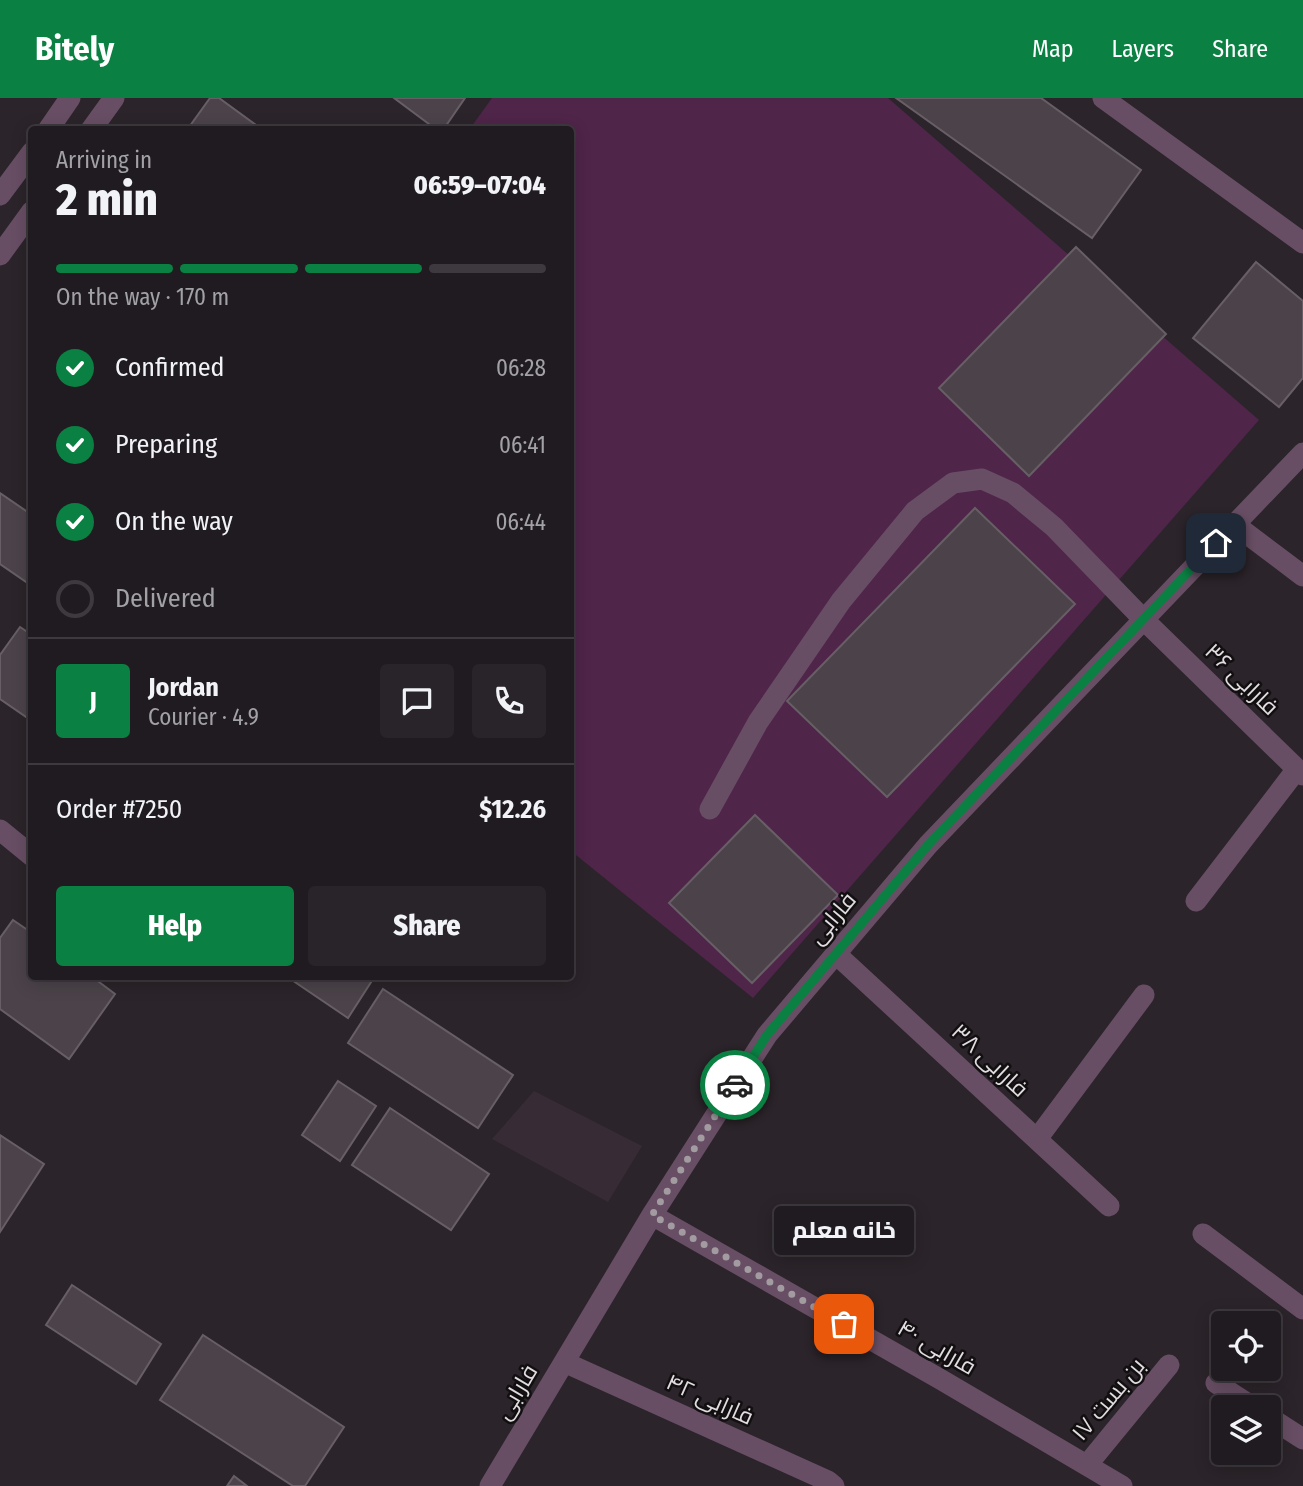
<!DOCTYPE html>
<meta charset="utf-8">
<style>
:root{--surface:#201b20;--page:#282429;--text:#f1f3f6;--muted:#a2a1a5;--line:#3d393e;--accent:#0b8043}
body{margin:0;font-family:"Fira Sans Condensed",Cairo,sans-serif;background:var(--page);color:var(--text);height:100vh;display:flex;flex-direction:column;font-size:26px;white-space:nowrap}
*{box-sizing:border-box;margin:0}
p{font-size:23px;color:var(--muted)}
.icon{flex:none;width:38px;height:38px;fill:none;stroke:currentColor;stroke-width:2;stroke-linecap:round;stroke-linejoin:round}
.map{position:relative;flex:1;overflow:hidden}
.details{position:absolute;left:28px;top:28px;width:546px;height:854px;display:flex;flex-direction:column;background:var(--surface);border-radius:7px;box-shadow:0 4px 18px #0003,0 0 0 2px var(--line)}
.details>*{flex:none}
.tools{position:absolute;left:1211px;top:1213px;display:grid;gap:14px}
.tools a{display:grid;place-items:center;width:70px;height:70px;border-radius:7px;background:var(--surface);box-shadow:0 4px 18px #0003,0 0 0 2px var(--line);font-size:35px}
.pin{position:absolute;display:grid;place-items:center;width:60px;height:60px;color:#fff;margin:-30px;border-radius:14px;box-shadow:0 4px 10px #0006}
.courier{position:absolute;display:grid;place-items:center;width:70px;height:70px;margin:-35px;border:5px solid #0b8043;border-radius:50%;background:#fff;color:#222;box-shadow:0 2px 9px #0007}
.bubble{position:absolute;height:49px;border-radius:7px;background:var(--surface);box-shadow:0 4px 18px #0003,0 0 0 2px var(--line);font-size:23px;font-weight:800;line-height:49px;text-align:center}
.head em{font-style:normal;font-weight:800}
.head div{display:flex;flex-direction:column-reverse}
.head{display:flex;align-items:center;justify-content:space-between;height:119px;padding:0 28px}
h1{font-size:46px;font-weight:800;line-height:52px}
.bar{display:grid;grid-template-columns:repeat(4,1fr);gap:10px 7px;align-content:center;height:84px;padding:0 28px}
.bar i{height:9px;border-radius:5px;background:var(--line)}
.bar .selected{background:var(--accent)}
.bar p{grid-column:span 4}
.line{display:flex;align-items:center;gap:18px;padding:0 28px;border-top:2px solid var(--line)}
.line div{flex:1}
.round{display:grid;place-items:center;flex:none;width:74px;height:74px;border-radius:7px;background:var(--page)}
ol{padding:0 28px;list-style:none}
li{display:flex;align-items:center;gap:21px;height:77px}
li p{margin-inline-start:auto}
li .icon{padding:7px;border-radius:50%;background:var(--accent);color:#fff;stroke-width:4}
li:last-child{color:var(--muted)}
li i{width:38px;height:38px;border:4px solid var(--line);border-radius:50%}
.cta{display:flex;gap:14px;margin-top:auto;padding:14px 28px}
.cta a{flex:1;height:80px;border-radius:7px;background:var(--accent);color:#fff;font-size:28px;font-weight:800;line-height:80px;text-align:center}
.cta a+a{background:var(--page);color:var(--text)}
header{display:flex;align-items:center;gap:42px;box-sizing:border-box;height:98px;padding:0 35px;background:var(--accent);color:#fff}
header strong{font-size:33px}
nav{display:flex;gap:38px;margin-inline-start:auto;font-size:24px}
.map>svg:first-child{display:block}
.built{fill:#372c36}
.grass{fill:#4f254a}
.building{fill:#4b4349;stroke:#675f65;stroke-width:2}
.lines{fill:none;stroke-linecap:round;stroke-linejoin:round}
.minor{stroke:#684e64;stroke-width:21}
.done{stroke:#a29ca1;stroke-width:7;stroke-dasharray:0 12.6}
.route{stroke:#0b8043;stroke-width:9}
.labels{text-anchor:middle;stroke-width:5;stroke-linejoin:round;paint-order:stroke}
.street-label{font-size:23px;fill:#e2dde1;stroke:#120f11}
</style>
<header>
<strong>Bitely</strong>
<nav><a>Map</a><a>Layers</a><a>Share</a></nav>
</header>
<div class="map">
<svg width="1303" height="1388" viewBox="0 0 1303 1388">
<rect width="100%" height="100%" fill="#2b242a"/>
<!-- built -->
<path class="built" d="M534 993 642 1048 608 1104 492 1041Z"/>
<!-- grass -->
<path class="grass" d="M492 0H888L1259 322 753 900 571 753 570 32H469Z"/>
<!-- building -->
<path class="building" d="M210 0H219L263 32H187Z
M394 0H465L443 32H437Z
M896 0H1041L1141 72 1092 140Z
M1076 149 1166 236 1029 378 939 290Z
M1256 164 1303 203V280L1279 309 1193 240Z
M0 395 32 417V488L0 466Z
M975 410 1075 506 887 699 787 603Z
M20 529 32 537V623L0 601V557Z
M755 717 838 797 752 885 669 805Z
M13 822 32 835V878H91L115 896 69 961 0 911V840Z
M286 878H375L348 920Z
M383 891 513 977 478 1030 348 945Z
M338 983 376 1008 340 1063 302 1037Z
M390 1010 489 1076 451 1132 352 1067Z
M0 1037 44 1066 0 1134Z
M72 1187 161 1246 136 1286 46 1227Z
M203 1237 344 1329 305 1388H293L160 1302Z
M234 1378 247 1388H227Z"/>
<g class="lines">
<!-- minor -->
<path class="minor" d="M1103 0 1303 145
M48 32 70 0
M91 32 114 0
M0 97 32 54
M0 157 32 113
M1234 426 1303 478
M710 711 758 624 841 503 915 413 953 385 982 381 1013 395 1054 429 1144 522 1303 677
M0 732 32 758
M1196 803 1297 671
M836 856 1109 1108
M1037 1041 1144 897
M652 1117 940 1281 1122 1388
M1203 1136 1303 1211
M564 1264 828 1383 834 1388
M1216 1285 1253 1309
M1269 1319 1303 1341
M1087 1367 1169 1267
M490 1388 652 1117 767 937 928 747 1303 355"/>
</g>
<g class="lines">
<!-- done -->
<path class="done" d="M735 987 652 1117 844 1226"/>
<!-- route -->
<path class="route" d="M735 987 767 937 928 747 1216 445"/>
</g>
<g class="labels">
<!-- street labels -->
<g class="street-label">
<text transform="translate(1242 581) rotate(44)" y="8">فارابی ۳۶</text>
<text transform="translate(832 820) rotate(-50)" y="8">فارابی</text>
<text transform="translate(990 962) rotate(43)" y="8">فارابی ۳۸</text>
<text transform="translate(937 1249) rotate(30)" y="8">فارابی ۴۰</text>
<text transform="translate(516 1294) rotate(-59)" y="8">فارابی</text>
<text transform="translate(710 1301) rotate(24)" y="8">فارابی ۴۲</text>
<text transform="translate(1108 1301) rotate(-50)" y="8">بن بست ۱۷</text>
</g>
</g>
</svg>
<div class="tools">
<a><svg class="icon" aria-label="locate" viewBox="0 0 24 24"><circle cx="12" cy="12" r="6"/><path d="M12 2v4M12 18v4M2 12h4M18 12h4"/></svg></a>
<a><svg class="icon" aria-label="layers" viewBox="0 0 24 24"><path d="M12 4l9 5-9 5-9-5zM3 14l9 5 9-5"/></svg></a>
</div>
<div class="pin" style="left:844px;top:1226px;background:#ea580c"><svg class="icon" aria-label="bag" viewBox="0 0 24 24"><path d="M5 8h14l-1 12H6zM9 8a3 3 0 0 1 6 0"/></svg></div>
<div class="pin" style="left:1216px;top:445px;background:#1f2937"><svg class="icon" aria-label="home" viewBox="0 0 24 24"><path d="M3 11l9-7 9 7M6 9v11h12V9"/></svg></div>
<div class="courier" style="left:735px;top:987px"><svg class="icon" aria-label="car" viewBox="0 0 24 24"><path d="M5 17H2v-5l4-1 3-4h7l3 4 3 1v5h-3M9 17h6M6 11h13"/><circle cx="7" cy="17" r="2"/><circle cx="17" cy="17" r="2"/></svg></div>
<div class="bubble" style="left:774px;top:1108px;width:140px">خانه معلم</div>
<section class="details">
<div class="head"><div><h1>2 min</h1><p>Arriving in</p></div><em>06:59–07:04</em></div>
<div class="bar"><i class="selected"></i><i class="selected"></i><i class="selected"></i><i></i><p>On the way · 170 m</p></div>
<ol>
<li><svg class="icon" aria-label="check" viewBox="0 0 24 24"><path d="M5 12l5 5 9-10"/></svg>Confirmed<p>06:28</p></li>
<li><svg class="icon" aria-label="check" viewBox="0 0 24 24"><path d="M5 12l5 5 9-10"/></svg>Preparing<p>06:41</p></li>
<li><svg class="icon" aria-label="check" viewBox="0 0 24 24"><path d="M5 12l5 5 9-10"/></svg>On the way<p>06:44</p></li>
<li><i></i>Delivered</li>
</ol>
<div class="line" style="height:126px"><b class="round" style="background:var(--accent);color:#fff">J</b><div><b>Jordan</b><p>Courier · 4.9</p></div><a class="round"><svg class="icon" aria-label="chat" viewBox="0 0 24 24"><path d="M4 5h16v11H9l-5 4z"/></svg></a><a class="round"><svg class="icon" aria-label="phone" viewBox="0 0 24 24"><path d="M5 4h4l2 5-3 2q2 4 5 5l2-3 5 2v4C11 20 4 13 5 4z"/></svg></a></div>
<div class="line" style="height:91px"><div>Order #7250</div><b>$12.26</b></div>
<div class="cta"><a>Help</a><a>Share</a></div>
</section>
</div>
